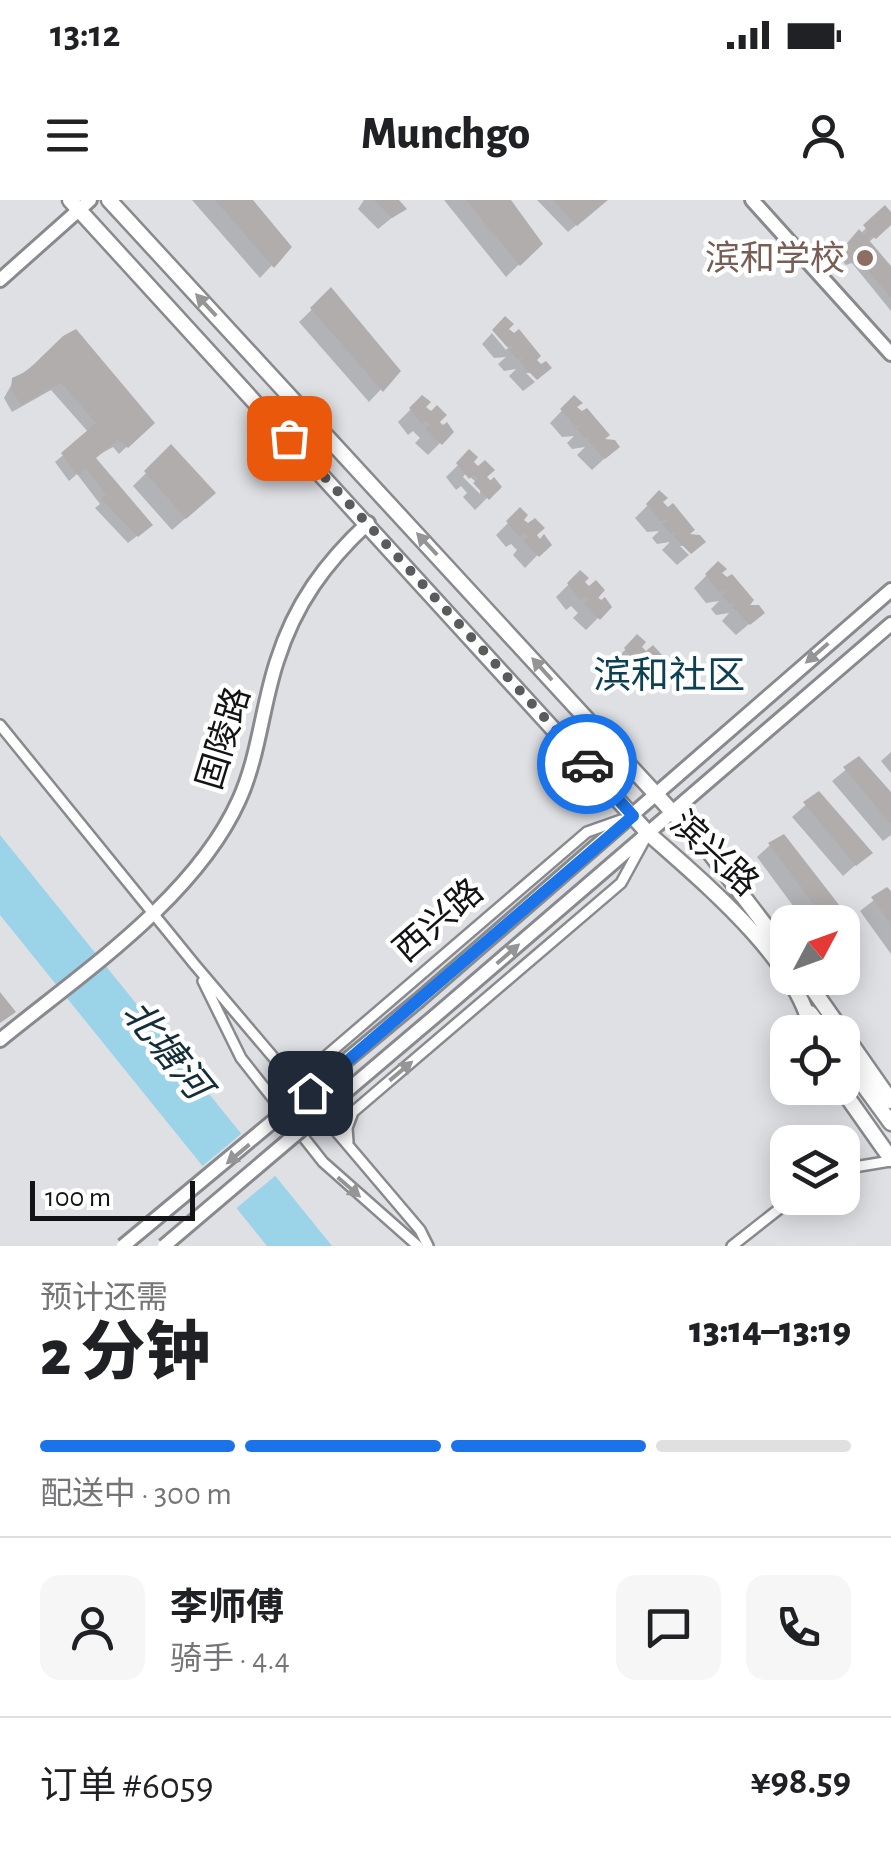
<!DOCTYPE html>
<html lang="zh">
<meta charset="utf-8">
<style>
:root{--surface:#fff;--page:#f6f6f6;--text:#202124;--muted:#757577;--line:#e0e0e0;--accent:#1a73e8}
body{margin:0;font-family:"Alegreya Sans","Noto Sans SC",sans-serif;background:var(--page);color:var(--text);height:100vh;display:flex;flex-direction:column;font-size:38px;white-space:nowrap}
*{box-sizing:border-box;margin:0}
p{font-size:32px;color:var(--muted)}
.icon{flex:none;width:55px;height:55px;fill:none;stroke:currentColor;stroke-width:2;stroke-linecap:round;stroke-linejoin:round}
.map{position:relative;height:1046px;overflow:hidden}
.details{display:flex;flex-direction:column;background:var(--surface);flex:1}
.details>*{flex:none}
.needle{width:65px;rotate:49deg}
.controls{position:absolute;left:770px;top:705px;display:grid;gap:20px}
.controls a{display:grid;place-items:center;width:90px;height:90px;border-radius:20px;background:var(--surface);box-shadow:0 5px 25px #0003;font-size:50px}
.scale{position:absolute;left:30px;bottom:25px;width:165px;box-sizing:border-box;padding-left:10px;border:5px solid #131315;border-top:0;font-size:28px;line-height:35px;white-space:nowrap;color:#131315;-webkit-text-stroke:8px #fff;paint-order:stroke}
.pin{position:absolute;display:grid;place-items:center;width:85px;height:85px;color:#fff;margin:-42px;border-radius:20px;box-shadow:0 5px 15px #0006}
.courier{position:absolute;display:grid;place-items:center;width:100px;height:100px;margin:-50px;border:8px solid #1a73e8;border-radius:50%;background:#fff;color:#222;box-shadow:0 2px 12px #0007}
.overview em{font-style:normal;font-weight:800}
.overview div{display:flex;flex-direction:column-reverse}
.overview{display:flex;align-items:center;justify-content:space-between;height:170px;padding:0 40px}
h1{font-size:65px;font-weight:800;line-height:75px}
.bar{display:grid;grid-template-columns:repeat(4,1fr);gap:15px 10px;align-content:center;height:120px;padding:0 40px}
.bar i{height:12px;border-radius:8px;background:var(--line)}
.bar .on{background:var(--accent)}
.bar p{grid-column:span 4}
.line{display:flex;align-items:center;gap:25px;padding:0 40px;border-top:2px solid var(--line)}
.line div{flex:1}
.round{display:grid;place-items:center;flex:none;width:105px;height:105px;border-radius:20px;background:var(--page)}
.status{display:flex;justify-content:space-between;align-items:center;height:70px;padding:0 50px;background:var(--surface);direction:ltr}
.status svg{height:28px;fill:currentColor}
header{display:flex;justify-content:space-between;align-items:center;height:130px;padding:0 40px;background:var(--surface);font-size:45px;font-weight:800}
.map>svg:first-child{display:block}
.water{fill:#9bd3e9}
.pier{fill:#dfe0e4}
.shadow{fill:#0003;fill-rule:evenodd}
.building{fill:#b2adad}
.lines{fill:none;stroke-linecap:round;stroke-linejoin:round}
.street-casing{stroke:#898a8e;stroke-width:14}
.secondary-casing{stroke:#898a8e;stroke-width:18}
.primary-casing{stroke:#898a8e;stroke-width:19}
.street{stroke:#fff;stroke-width:9}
.secondary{stroke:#fff;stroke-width:12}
.primary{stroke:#fff;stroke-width:14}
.secondary-bridge-casing{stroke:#898a8e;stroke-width:18;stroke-linecap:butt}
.secondary-bridge{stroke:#fff;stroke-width:12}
.oneway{fill:#959596}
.done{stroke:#5a5b5d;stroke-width:10;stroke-dasharray:0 18}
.route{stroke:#1a73e8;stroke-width:12}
.education-dot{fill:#8d6e63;stroke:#fff;stroke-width:4}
.labels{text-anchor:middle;stroke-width:9;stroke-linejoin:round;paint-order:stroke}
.education-label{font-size:35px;fill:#785e54;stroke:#fff;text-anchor:end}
.street-label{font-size:35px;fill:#131315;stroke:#fff}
.neighbourhood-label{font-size:38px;fill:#0d4052;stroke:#fff}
.water-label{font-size:38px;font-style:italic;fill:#132e39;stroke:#fff}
</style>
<div class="status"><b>13:12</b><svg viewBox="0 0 49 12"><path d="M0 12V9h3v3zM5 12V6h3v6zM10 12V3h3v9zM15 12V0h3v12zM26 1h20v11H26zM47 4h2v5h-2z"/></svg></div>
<header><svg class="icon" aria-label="menu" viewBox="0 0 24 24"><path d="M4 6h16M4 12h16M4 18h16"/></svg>Munchgo<svg class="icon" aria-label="person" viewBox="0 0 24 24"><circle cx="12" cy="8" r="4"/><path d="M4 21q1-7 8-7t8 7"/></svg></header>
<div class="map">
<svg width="891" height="1046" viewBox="0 0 891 1046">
<rect width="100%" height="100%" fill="#dfe0e4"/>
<!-- water -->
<path class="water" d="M0 635 332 1046H267L0 715Z"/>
<!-- pier -->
<path class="pier" d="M247 929 281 971 233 1011 199 969Z"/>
<!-- shadow -->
<path class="shadow" d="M192 0H250L289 47 260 78Z
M364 0H398L404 8 378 29 358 9Z
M444 0H506L540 44 506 77Z
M537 0H606L568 32Z
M885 9 891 22 868 43 891 70V111L852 63 846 65 838 56Z
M331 91 398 171 369 202 299 122Z
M506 129 533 160V173H526L535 182 523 191 509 176 516 169 504 171 498 164 506 157 494 158 482 144 492 133 506 150 509 146Z
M76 132 83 137 85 150 151 223 119 254 113 247 93 258 142 332 128 343 95 308 100 304 77 274 69 281 55 262 89 233 51 190 12 212 4 198 14 180Z
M422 198 423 207 451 232 428 255 415 243 420 238 413 231 408 235 398 222Z
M574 198V208L600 242 617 247 592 270 577 255 585 247 572 249 567 243 574 236 562 237 550 223Z
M171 248 201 305 172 330 133 286Z
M470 253V262L498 287 475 310 463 297 467 293 461 286 456 290 446 277ZM466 273 480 286V294L463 277Z
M659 294V303L685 336 687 346H680L689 355 677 365 662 350 670 342 657 344 652 338 659 331 647 332 635 318Z
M520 311V320L539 342 548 344 525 368 513 355 517 350 511 344 506 347 496 335Z
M718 364 719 374 744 407 762 413 736 435 722 421 729 413 716 415 711 409 719 401 706 403 694 388Z
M580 373 581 382 609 407 586 430 573 418 578 413 571 406 566 410 556 397Z
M637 438 638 447 657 470 666 472 643 495 630 482 635 478 628 471 623 475 613 462Z
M891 552V573L881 561Z
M859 559 891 596V635L883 641 832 581Z
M818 594 869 653 843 676 792 617Z
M770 645 842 722H805L757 657Z
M887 690 891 696V754L860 711Z"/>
<!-- building -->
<path class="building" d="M215 0H253L292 47 274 68Z
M374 0H399L407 9 392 18Z
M466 0H511L543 44 520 66Z
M553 0H608L577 26Z
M885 5 891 12V25L876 39 872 36 868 39 891 66V98L858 59 852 61 842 49 859 29 864 35 868 31 863 25Z
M331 87 401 171 383 192 310 108Z
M505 116 514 124 509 129 514 133 519 129 541 156 537 160 541 164 546 161 552 168 537 180 519 162 523 158 517 159 509 150 514 146 507 147 492 130Z
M76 129 155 223 128 248 118 240 96 258 153 325 138 337 101 299 106 294 86 268 78 275 61 253 96 223 61 183 21 205 11 189 12 178 27 171 63 136Z
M422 195 431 202 426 207 431 211 437 205 447 215 439 223 442 226 447 222 454 232 442 245 425 229 430 224 427 221 422 224 409 208Z
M574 195 583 203 577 207 582 211 587 208 610 235 605 239 615 240 620 247 605 259 588 241 592 237 585 238 577 229 582 225 575 226 560 209Z
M171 244 216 293 186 319 144 271Z
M469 249 478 257 474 262 478 266 485 260 495 270 487 277 490 281 494 277 502 287 489 300 473 283 478 279 474 275 469 279 456 263Z
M659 290 668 298 663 302 668 307 673 303 695 330 690 334 700 335 706 342 691 354 673 336 677 332 670 333 662 324 668 320 660 321 646 304Z
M520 307 528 315 524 320 528 323 535 318 545 328 537 335 540 339 544 334 552 345 539 357 523 341 528 337 524 333 519 337 506 321Z
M718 361 727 369 722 373 727 377 732 374 754 400 750 405H759L765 413 750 425 732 407 736 403 729 404 722 395 727 391 719 392 705 374Z
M580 370 589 378 585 382 589 386 596 380 605 390 598 398 600 401 605 397 612 407 600 420 584 404 589 400 585 396 580 400 567 383Z
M637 434 646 442 642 447 646 451 653 445 662 455 655 462 657 466 662 462 669 472 657 484 641 468 646 464 642 460 637 464 624 448Z
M859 556 891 592V624L843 567Z
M819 591 873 653 856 666 803 602Z
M784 634 850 719 842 725 827 722 768 643Z
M887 687 891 691V725L871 697Z
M0 792 16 812 0 823Z"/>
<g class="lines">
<!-- street casing -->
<g class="street-casing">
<path id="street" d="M0 525 195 765 420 1030 428 1046
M203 781 241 858 323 962 418 1046
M283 867 305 869 318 863 587 632 621 620
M348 942 347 928 353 912 621 683 645 639
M842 969 891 961
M732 1046 793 998"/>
</g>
<!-- secondary casing -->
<g class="secondary-casing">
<path id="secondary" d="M752 0 891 154
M0 80 90 0
M419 800 891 390
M434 817 891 424
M0 840C82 773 195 698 239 600 259 556 262 506 277 461 295 404 325 363 368 323"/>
</g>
<!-- primary casing -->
<g class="primary-casing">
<path id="primary" d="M70 0 648 633C703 682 797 759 812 832
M109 0 710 653 788 755
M805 778 891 901
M810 813 825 832
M842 856 891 923
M841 888 891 959"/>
</g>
<!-- street -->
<use href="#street" class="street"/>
<!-- secondary -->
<use href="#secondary" class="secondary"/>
<!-- primary -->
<use href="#primary" class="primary"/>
<!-- secondary-bridge casing -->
<g class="secondary-bridge-casing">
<path id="secondary-bridge" d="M123 1046 419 800
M164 1046 434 817"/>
</g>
<!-- secondary-bridge -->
<use href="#secondary-bridge" class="secondary-bridge"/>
</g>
<!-- one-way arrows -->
<defs><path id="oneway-solid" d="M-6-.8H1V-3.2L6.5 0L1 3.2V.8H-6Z" transform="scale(2.5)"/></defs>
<g class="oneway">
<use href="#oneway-solid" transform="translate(206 105) rotate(-133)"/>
<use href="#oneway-solid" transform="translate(427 344) rotate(-133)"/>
<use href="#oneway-solid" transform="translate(817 453) rotate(139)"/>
<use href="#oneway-solid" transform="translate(542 469) rotate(-132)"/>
<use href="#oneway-solid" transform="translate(508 754) rotate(-41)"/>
<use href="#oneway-solid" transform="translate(401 871) rotate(-40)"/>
<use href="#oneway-solid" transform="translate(238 954) rotate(140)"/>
<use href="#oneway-solid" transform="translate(349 987) rotate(41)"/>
</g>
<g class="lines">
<!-- done -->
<path class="done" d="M289 238 587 564"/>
<!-- route -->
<path class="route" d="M310 893 633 616 587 564"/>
</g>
<!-- markers -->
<circle class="education-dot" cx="865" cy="58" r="10"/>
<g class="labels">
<!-- education labels -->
<g class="education-label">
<text x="845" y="70">滨和学校</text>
</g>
<!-- street labels -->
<g class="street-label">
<text transform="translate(223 538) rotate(-73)" y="12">固陵路</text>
<text transform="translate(715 653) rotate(43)" y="12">滨兴路</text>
<text transform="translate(438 720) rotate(-41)" y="12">西兴路</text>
</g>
<!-- neighbourhood labels -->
<g class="neighbourhood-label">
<text x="669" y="488">滨和社区</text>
</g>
<!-- water labels -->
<g class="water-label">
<text transform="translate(167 849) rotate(51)" y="13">北塘河</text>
</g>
</g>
</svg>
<div class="controls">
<a><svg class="needle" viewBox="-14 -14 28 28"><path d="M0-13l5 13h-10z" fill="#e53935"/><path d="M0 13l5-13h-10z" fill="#757577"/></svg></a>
<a><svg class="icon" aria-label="locate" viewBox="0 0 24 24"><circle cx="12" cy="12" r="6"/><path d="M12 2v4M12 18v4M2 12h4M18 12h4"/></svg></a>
<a><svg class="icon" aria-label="layers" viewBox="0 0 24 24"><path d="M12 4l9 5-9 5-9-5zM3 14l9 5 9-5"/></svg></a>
</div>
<div class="scale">100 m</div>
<div class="pin" style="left:289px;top:238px;background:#ea580c"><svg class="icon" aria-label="bag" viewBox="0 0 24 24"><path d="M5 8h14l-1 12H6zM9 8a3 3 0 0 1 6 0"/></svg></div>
<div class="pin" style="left:310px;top:893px;background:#1f2937"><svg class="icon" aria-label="home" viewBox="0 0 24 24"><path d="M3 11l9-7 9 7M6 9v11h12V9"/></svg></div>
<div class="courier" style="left:587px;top:564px"><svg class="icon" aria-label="car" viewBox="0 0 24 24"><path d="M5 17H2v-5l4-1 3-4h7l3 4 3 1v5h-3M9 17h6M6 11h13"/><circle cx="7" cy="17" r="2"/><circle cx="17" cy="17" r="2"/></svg></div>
</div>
<section class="details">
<div class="overview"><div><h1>2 分钟</h1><p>预计还需</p></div><em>13:14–13:19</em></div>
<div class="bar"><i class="on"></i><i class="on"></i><i class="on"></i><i></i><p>配送中 · 300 m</p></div>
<div class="line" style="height:180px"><a class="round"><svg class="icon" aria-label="person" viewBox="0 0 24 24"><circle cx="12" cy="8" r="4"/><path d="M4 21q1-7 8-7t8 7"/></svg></a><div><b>李师傅</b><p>骑手 · 4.4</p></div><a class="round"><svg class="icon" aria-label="chat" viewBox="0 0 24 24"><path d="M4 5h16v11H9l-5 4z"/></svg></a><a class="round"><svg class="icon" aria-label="phone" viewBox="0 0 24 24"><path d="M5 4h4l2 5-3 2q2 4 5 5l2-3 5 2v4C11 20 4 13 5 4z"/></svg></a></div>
<div class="line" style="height:130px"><div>订单 #6059</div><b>¥98.59</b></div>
</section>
